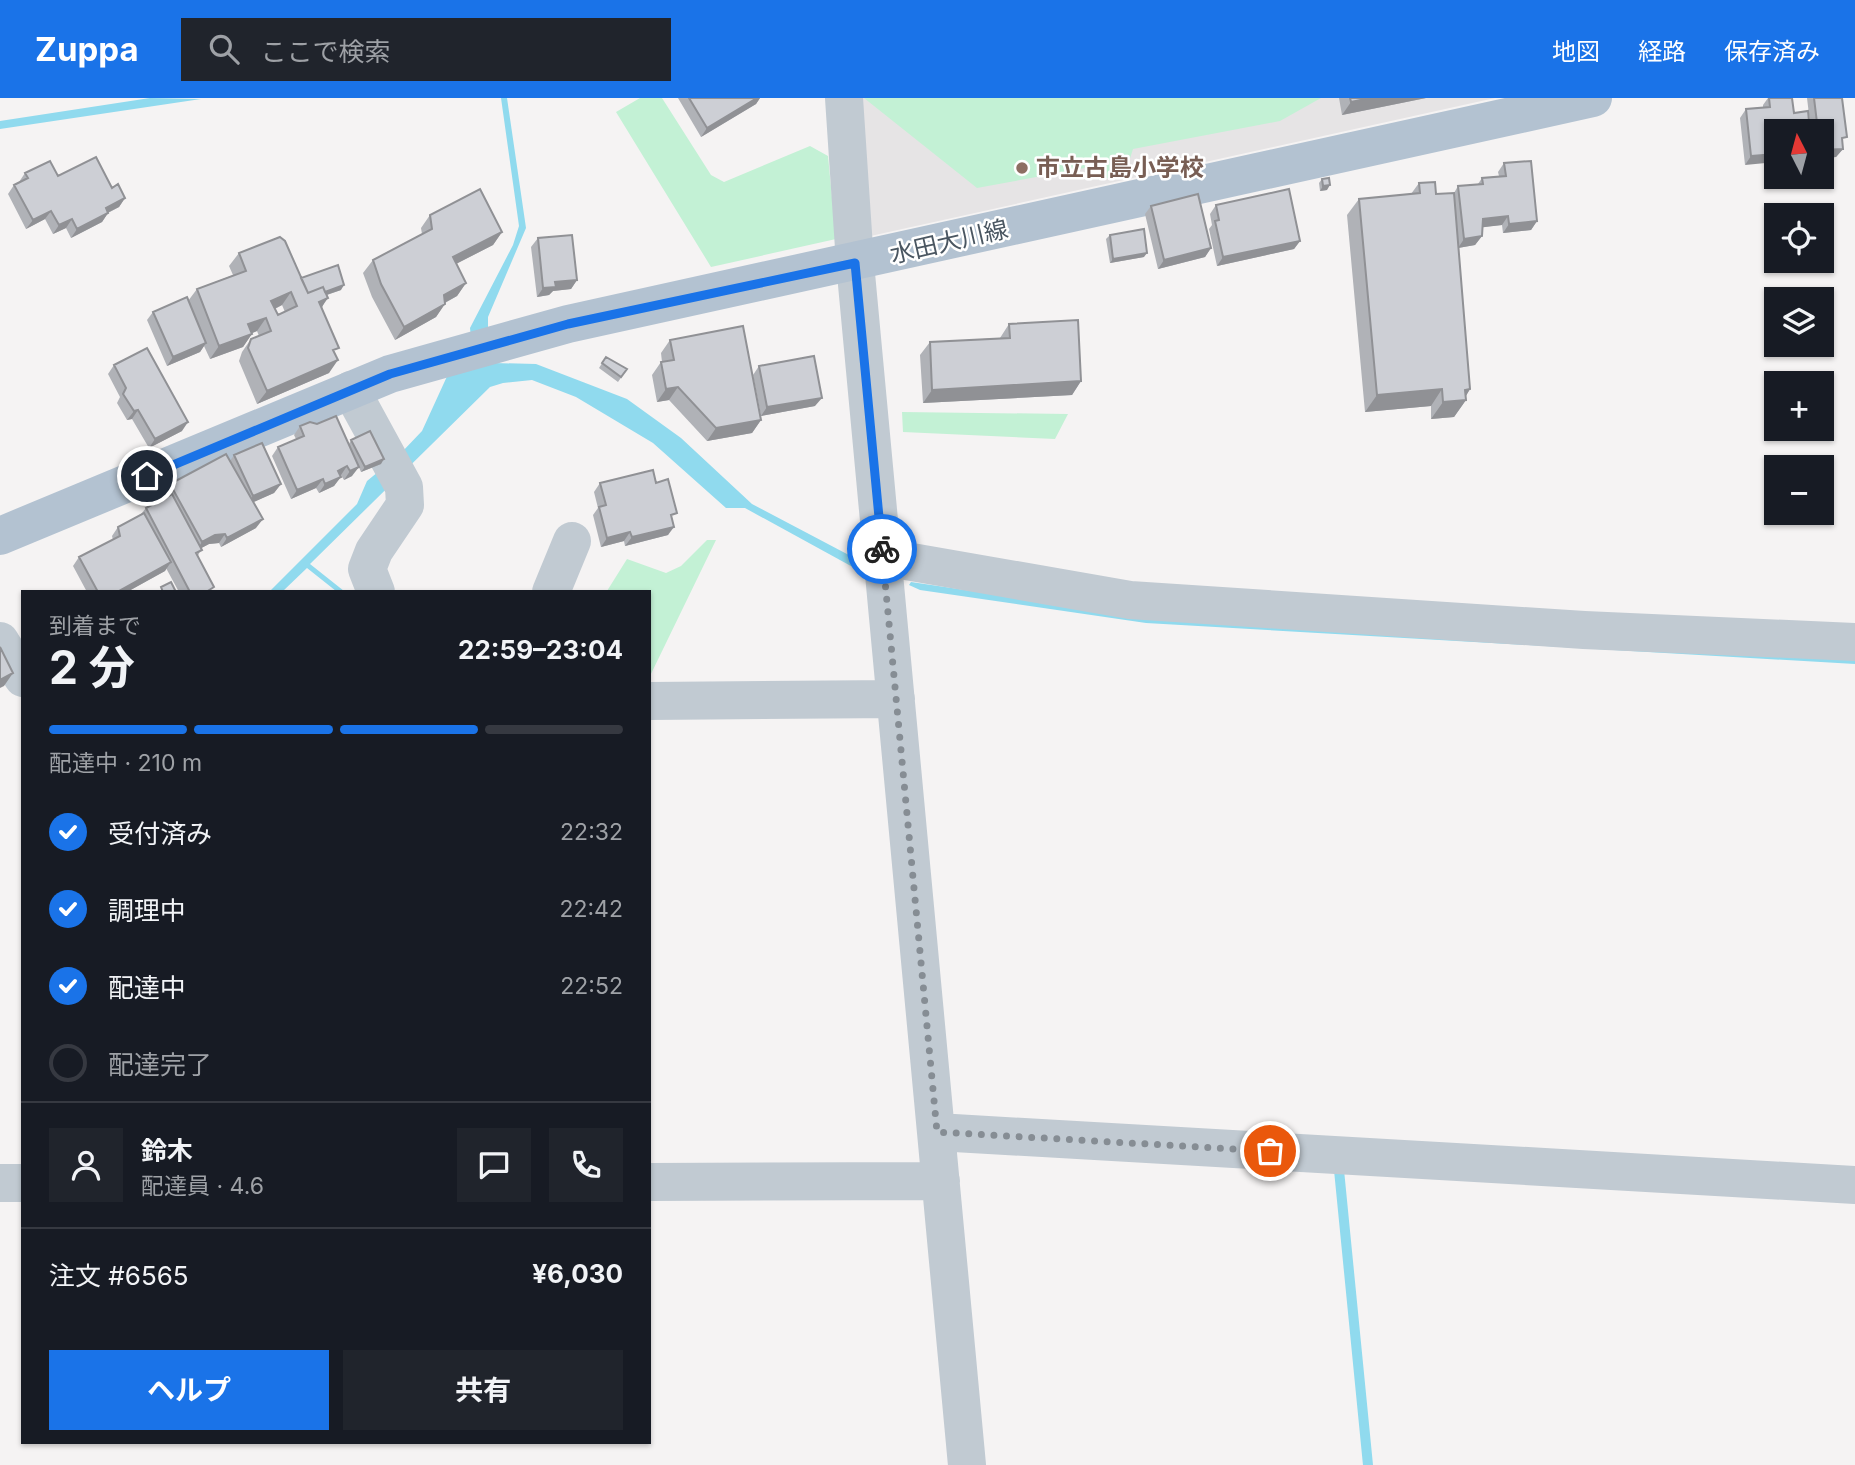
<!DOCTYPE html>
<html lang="ja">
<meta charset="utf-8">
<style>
:root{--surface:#171b24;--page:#20242c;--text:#f1f3f6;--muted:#9ea1a6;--line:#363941;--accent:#1a73e8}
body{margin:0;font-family:Inter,"Noto Sans JP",sans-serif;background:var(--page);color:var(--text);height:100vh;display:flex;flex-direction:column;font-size:26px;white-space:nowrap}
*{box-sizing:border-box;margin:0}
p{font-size:23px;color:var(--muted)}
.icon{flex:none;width:38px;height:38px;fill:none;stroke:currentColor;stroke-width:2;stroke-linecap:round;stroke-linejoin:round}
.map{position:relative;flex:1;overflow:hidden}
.panel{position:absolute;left:21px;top:492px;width:630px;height:854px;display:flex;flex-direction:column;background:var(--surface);border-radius:0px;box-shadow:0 2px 5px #0004}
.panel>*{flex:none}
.needle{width:46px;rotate:354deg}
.tools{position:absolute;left:1764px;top:21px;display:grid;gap:14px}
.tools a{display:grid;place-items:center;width:70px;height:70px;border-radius:0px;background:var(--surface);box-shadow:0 2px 5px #0004;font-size:35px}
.pin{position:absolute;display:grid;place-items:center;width:60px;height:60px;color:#fff;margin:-30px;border:4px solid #fff;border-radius:50%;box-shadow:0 2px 7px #0007}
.courier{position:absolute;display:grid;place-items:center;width:70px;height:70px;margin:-35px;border:5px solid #1a73e8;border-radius:50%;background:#fff;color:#222;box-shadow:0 2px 9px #0007}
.overview em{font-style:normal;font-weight:700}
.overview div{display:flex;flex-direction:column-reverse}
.overview{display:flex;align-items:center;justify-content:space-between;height:119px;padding:0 28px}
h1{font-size:46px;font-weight:700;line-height:52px}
.bar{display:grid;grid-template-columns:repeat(4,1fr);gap:10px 7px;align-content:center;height:84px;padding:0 28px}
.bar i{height:9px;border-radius:5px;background:var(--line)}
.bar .selected{background:var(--accent)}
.bar p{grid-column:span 4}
.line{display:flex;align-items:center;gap:18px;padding:0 28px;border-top:2px solid var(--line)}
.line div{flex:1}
.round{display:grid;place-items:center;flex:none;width:74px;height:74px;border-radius:0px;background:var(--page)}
ol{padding:0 28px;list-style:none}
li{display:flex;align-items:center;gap:21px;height:77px}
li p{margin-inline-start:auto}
li .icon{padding:7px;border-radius:50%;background:var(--accent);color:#fff;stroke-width:4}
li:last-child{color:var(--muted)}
li i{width:38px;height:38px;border:4px solid var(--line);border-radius:50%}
.cta{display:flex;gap:14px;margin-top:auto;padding:14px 28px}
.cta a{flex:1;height:80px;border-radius:0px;background:var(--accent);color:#fff;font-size:28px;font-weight:700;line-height:80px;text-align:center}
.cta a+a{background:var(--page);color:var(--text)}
header{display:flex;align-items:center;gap:42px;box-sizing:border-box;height:98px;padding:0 35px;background:var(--accent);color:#fff}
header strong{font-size:33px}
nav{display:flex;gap:38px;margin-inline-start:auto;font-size:24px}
.search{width:490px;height:63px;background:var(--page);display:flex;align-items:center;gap:18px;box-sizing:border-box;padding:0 24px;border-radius:0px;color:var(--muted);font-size:26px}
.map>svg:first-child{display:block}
.education{fill:#e6e4e5}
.green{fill:#c3f1d5}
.water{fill:#90daee}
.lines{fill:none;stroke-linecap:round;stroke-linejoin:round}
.stream{stroke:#90daee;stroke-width:10}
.minor{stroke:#c1cad2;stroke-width:38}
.major{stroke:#b3c2d1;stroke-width:38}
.wall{fill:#b0b2b7;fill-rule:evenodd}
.shaded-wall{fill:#909195}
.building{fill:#cdcfd5;stroke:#909195;stroke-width:2;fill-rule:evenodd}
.done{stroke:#868d94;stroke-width:7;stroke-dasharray:0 12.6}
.route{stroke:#1a73e8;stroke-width:9}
.education-dot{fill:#8d6e63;stroke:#fff;stroke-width:2.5}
.labels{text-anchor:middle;stroke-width:5;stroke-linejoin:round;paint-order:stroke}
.education-label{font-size:24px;font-weight:bold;fill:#785e54;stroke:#fff;text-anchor:start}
.street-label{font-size:24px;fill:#4a5661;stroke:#fff}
</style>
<header>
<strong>Zuppa</strong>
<div class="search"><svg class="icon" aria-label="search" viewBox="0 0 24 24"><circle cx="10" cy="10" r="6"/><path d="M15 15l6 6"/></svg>ここで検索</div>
<nav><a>地図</a><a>経路</a><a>保存済み</a></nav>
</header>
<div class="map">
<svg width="1855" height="1367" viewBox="0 0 1855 1367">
<rect width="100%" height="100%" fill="#f5f3f3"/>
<!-- education -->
<path class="education" d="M859 0H1495L866 139Z"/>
<!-- green -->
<path class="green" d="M640 0H662L711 77 724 84 810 48 828 58 836 141 711 169 616 14Z
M864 0H1321L1280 23 1133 51 1125 76 1099 82 1090 69 977 90Z
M902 314 1068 316 1055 341 903 334Z
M707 442H716L649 580V494L607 493 627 461 666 475 681 468Z"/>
<!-- water -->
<path class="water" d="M150 0 201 1 0 31V23Z
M501 0H507L526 130 488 219V243L494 265 536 266 627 301 681 340 752 406 864 465 860 473 745 410H726L653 345 576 299 532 282 503 285 490 289 310 466 344 493H336L307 470 283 493 269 494 357 406 367 383 401 355 422 333 449 274 474 268 470 230 513 147 519 128Z
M911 484 1102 512 1855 561V566L1146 525 920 492 909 487Z"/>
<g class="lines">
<!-- stream -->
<path class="stream" d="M1339 1072 1368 1367"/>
<!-- minor -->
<path class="minor" d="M844 0 855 165 967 1367
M351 292 404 389 405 407 374 453 367 471 376 494
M883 459 1130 502 1584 532 1855 544
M551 494 572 443
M0 543 23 580
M649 603 896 601
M937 1034 1855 1087
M649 1084 941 1083
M0 1085H23"/>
<!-- major -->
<path class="major" d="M0 438 390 276 568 226 1593 0"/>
</g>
<!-- wall -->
<path class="wall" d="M678 0H760L756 6 701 39Z
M1339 0H1426L1342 17Z
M1768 0H1792L1794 15 1745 67 1740 20 1746 11 1763 9V7Z
M1807 0H1842L1843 51 1836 59 1822 33H1811Z
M1504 65 1537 123 1531 132 1503 135 1502 127 1482 129V138L1475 147 1458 150 1470 291 1465 299 1466 302 1454 319 1431 321V308L1365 314 1347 117 1359 101 1411 96 1419 85 1436 96 1454 95 1458 88 1478 86 1482 80 1499 78 1498 74Z
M25 75 58 78 112 90 125 100 119 109 108 115 102 124 71 140 66 130 53 136 45 121 26 131 8 96 14 87 19 84Z
M1322 81 1327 92 1320 93 1319 85Z
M1216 107 1300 143 1294 151 1217 168 1209 131 1212 127 1210 116Z
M1151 108 1211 150 1205 159 1158 171 1145 116Z
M430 117 502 134 493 147 456 166 466 185 457 198 445 205 436 219 395 242 372 199 363 175 373 162 422 136 421 130Z
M1110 137 1144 159 1110 165 1106 141Z
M538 140 577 182 571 191 553 193 549 197 537 199 531 149Z
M239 155 301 180 341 192 327 197 322 210 335 256 329 275 257 306 239 263 242 254 251 241 259 238 257 233 252 235 243 249 210 261 204 248 200 254 167 268 147 222 153 214 188 203 197 191 233 177 229 168ZM282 207 285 214 278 217 275 211Z
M1009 226 1081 283 1072 297 923 305 920 257 930 244 1000 240Z
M670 242 761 322 752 335 707 343 669 302 657 304 652 277 661 264H662L661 255Z
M606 259 627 271 618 284 599 270Z
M114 267 182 333 149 350 132 321 127 322 117 305 120 299 108 276Z
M759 268 815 308 761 318 753 277Z
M300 328 349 346 351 342 381 366 361 374 355 360 352 378 344 382 341 377 334 388 319 395 316 390 291 401 272 358 278 349 296 341 294 337Z
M234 357 281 386 274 395 253 404 256 430 221 449 219 445 209 446 201 450 198 458 211 494H179L166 470 165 473 127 494H87L73 468 79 459 113 442 112 438 118 429 141 416 146 410 166 399 164 395 170 386 230 363Z
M600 385H656L673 422 668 437 625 448 624 443 601 449 593 417 598 410 594 394Z"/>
<!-- shaded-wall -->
<path class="shaded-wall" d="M757 0H760L756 6 701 39 707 30Z
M1370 0H1426L1342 17 1351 4Z
M1843 51 1836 59 1822 61V52Z
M1776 56V64L1745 67 1751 58Z
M1330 87 1327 92 1320 93 1323 88Z
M125 100 119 109 99 119 106 110Z
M51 113 45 121 26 131 33 122Z
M108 115 102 124 71 140 77 131Z
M1508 118 1502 127 1477 130 1483 121Z
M72 121 66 130 53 136 59 127Z
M1537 123 1531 132 1503 135 1509 126Z
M502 134 493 147 444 172 453 159Z
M1482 138 1475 147 1458 150 1464 141Z
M1300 143 1294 151 1217 168 1223 159Z
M1211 150 1205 159 1158 171 1164 162Z
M1147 155 1144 159 1110 165 1113 161Z
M577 182 571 191 553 193 549 197 537 199 543 190 555 184Z
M466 185 457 198 435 210 444 197Z
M344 187 341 192 302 205 305 201Z
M291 194 282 207 262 217 271 203Z
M328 200 319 213V204Z
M445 206 436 219 395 242 404 229Z
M266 220 257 233 239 240 248 226Z
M252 236 243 249 210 261 219 248Z
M206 245 200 254 167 268 173 259Z
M338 262 329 275 257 306 267 293Z
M1081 283 1072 297 923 305 932 292Z
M678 289 669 302 657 304 666 291Z
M1442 291 1431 308 1365 314 1377 297Z
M1470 291 1463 303 1466 302 1454 319 1431 321 1443 304 1465 292Z
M822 300 815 308 761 318 767 309Z
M138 312 132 321 127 322 134 313Z
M761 322 752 335 707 343 716 330Z
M188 324 182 333 149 350 155 341Z
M384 361 381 366 361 374 365 369Z
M347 368 341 377 331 382 338 373Z
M359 369 352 378 344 382 350 373Z
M341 379 334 388 319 395 325 386Z
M323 381 316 390 291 401 297 392Z
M281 386 274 395 247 407 253 398Z
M263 421 256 430 221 449 227 440Z
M674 429 668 437 625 448 632 439Z
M630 434 624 443 601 449 607 440Z
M225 436 219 445 209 446 196 453 202 444 215 437Z
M171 464 165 473 127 494H117Z
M13 575 4 588 0 590V582Z"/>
<!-- building -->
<path class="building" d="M689 0H757L707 30Z
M1350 0H1370L1351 4Z
M1769 0H1792L1794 15 1808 13 1810 33H1776V56L1751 58 1746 11 1770 9Z
M1814 0H1842L1847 39 1842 40 1843 51 1822 52V33H1818Z
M96 59 112 90 118 86 125 100 106 110 108 115 77 131 72 121 59 127 51 113 33 122 14 87 28 80 25 75 50 63 58 78Z
M1531 63 1537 123 1509 126 1508 118 1483 121 1482 138 1464 141 1458 88 1483 86 1482 80 1506 78 1504 65Z
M1329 80 1330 87 1323 88 1322 81Z
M1435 84 1436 96 1454 95 1470 291 1465 292 1466 302 1443 304 1442 291 1377 297 1359 101 1420 95 1419 85Z
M480 91 502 134 453 159 466 185 444 197 445 206 404 229 381 186 373 162 432 131 430 117Z
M1289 91 1300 143 1223 159 1215 123 1219 122 1216 107Z
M1198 96 1211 150 1164 162 1151 108Z
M1144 131 1147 155 1113 161 1110 137Z
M572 137 577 182 555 184 556 189 543 190 538 140Z
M280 139 285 143 308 195 323 189 328 200 319 204 339 250 333 252 338 262 267 293 248 250 251 241 271 233 266 220 248 226 252 236 219 248 197 191 246 173 239 155ZM291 194 297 208 278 217 271 203Z
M338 167 344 187 325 194 323 189 308 195 301 180Z
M187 199 206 245 173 259 153 214Z
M1078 222 1081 283 932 292 930 244 1010 240 1009 226Z
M743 228 761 322 716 330 678 289 666 291 661 264 674 262 670 242Z
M147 250 188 324 155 341 138 312 134 313 123 296 126 290 114 267Z
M814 258 822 300 767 309 759 268Z
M606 259 627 271 621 279 602 265Z
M336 318 359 369 350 373 347 368 338 373 341 379 325 386 323 381 297 392 278 349 304 338 300 328 310 324 317 326Z
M370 333 384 361 365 369 351 342Z
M262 345 281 386 253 398 234 357Z
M226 356 263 421 227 440 225 436 215 437 202 444 170 386Z
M653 372 656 385 668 381 677 415 671 417 674 429 632 439 630 434 607 440 599 409 606 407 600 385Z
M172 396 202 452 196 455 214 489 206 494H190L146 410Z
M144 415 171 464 117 494H98L79 459 120 438 118 429Z
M171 484 176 494H163L161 489Z
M0 549 13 575 0 582Z"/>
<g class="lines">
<!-- done -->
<path class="done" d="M882 451 937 1034 1270 1053"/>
<!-- route -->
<path class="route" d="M147 378 390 276 568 226 855 165 882 451"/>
</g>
<!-- markers -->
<circle class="education-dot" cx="1022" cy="70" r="7"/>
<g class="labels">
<!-- education labels -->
<g class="education-label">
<text x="1036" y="78">市立古島小学校</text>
</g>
<!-- street labels -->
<g class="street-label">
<text transform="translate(949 144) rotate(-13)" y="8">水田大川線</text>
</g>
</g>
</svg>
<div class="tools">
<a><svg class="needle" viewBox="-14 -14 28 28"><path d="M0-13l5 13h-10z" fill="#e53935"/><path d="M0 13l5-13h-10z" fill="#9ea1a6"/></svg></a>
<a><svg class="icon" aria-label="locate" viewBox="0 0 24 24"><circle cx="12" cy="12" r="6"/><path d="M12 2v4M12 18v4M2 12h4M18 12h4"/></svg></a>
<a><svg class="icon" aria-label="layers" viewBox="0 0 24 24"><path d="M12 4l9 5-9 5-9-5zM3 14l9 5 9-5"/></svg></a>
<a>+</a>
<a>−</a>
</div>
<div class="pin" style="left:1270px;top:1053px;background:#ea580c"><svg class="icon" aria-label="bag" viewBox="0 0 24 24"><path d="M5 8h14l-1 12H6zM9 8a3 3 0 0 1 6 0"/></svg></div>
<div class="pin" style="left:147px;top:378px;background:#1f2937"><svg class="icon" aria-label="home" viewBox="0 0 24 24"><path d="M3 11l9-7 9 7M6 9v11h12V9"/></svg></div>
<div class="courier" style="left:882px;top:451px"><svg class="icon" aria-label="bike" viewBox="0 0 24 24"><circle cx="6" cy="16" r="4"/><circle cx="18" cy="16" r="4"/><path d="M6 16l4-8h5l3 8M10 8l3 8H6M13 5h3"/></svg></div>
<section class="panel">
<div class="overview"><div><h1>2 分</h1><p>到着まで</p></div><em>22:59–23:04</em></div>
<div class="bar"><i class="selected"></i><i class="selected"></i><i class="selected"></i><i></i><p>配達中 · 210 m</p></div>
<ol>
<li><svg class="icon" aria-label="check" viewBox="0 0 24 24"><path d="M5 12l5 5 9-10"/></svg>受付済み<p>22:32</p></li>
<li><svg class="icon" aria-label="check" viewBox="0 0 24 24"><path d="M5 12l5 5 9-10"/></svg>調理中<p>22:42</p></li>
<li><svg class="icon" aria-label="check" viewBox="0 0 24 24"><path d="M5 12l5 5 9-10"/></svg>配達中<p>22:52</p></li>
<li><i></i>配達完了</li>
</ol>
<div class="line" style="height:126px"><a class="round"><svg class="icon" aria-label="person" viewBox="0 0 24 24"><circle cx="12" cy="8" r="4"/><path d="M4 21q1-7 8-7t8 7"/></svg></a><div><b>鈴木</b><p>配達員 · 4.6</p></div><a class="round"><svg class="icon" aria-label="chat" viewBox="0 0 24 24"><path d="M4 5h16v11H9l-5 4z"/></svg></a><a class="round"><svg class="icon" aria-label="phone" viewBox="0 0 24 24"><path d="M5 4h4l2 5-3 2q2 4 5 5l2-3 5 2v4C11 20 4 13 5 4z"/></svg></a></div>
<div class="line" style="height:91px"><div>注文 #6565</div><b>¥6,030</b></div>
<div class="cta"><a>ヘルプ</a><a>共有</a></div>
</section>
</div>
